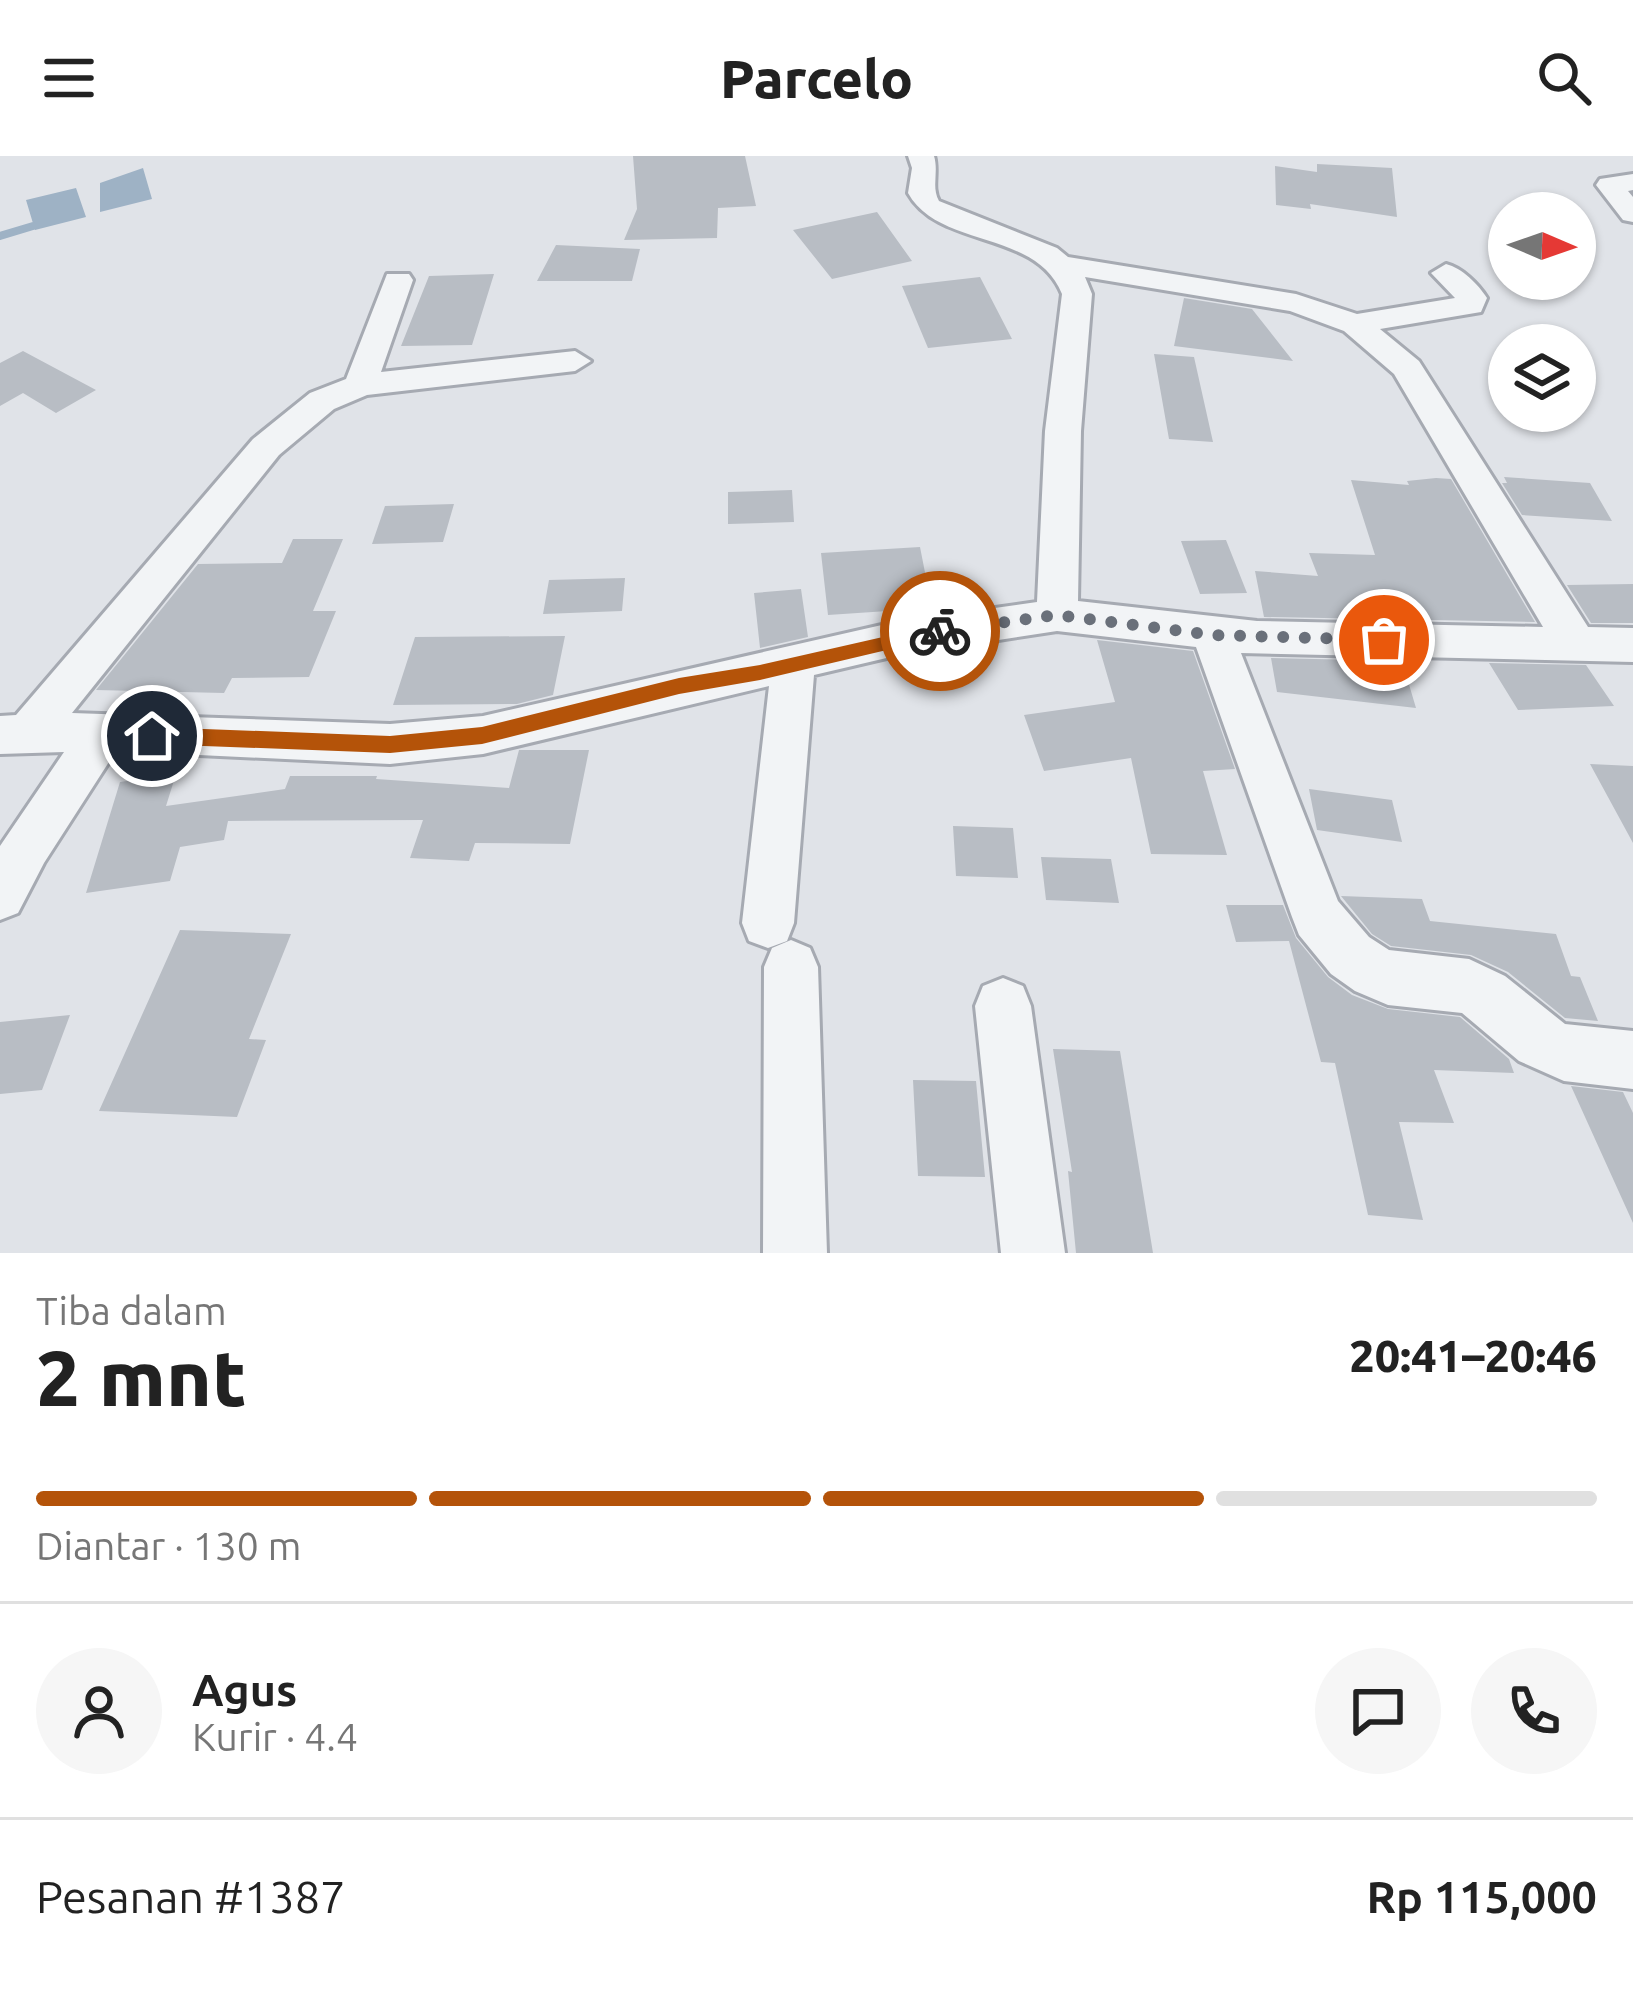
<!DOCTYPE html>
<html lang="id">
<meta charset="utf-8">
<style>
:root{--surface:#fff;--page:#f6f6f6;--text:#222;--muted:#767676;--line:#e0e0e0;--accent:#b45309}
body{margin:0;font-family:Ubuntu,sans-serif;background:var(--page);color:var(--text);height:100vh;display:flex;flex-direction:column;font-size:45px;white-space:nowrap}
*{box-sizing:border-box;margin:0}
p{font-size:39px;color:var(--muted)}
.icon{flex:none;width:66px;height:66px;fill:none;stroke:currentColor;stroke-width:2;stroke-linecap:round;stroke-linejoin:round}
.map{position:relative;height:1097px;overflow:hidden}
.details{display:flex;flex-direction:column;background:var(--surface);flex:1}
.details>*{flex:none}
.needle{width:78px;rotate:92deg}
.controls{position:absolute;left:1488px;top:36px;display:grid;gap:24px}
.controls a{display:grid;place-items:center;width:108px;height:108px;border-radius:50%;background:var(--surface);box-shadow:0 3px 9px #0004;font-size:60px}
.pin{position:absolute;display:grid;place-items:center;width:102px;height:102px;color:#fff;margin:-51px;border:6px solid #fff;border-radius:50%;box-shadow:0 3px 12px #0007}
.courier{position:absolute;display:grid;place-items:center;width:120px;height:120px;margin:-60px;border:9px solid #b45309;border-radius:50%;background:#fff;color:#222;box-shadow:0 3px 15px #0007}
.headline em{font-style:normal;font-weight:800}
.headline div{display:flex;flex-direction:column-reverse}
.headline{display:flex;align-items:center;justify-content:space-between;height:204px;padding:0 36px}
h1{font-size:78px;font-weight:800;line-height:90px}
.bar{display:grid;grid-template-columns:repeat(4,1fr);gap:18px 12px;align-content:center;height:144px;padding:0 36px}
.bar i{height:15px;border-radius:9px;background:var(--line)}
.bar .active{background:var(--accent)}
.bar p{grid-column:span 4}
.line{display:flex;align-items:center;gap:30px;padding:0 36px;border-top:3px solid var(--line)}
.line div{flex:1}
.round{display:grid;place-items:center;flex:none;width:126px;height:126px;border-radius:63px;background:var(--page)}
header{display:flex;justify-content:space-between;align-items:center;height:156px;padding:0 36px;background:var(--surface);font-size:54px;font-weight:800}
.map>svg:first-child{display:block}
.water{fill:#9eb2c5}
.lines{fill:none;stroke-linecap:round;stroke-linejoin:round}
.stream{stroke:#9eb2c5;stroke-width:8}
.building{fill:#b8bdc4}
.minor-casing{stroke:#a6aab2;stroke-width:6}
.minor{fill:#f2f4f6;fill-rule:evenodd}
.route{fill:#b45309}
.done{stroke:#6a707a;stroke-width:12;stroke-dasharray:0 21.6}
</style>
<header><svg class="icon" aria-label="menu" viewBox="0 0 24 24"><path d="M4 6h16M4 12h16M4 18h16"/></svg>Parcelo<svg class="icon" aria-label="search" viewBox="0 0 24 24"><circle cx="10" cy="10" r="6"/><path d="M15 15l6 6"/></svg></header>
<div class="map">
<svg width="1633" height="1097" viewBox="0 0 1633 1097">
<rect width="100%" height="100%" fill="#e0e3e8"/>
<!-- water -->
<path class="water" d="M143 12 152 43 100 56V27Z
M76 32 86 61 35 74 26 44Z"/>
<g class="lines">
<!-- stream -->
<path class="stream" d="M0 80 33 70"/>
</g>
<!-- building -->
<path class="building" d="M633 0H745L756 50 718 52 717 82 624 84 637 53Z
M1317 8 1392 12 1397 61 1310 48 1311 53 1276 49 1275 10 1317 16Z
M877 56 912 105 832 123 793 74Z
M556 89 640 93 632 125H537Z
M494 118 472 189 401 190 429 120Z
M980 121 1012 183 928 192 902 130Z
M1184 142 1252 153 1293 205 1174 190Z
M23 195 96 234 56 257 23 237 0 250V207Z
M1154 198 1194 201 1213 286 1169 283Z
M1504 321 1590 327 1612 365 1522 359 1502 327H1507Z
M1436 322 1451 323 1535 466 1264 461 1255 415 1318 420 1309 397 1375 399 1351 324 1409 329 1407 325Z
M792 334 794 366 728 368V336Z
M454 348 443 386 372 388 385 350Z
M293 383H343L313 455H336L309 521 232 522 224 537 96 534 198 408 282 407Z
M1226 384 1247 437 1200 438 1181 385Z
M920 391 932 452 828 459 821 397Z
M625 422 622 455 543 458 549 424Z
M1633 428V467H1591L1567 429Z
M801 433 808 481 760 492 754 437Z
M565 480 553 539 517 548 393 549 415 481Z
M1097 484 1193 495 1235 613 1203 615 1227 699 1151 698 1131 602 1044 615 1024 559 1115 546Z
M1271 502 1402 505 1416 552 1277 536Z
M1489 507 1586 509 1614 550 1518 554Z
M519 594H589L570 688 475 687 469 705 410 702 423 664 228 665 224 684 180 691 170 725 86 737 120 626 176 618 166 650 285 633 290 620H377L376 623 509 632Z
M1590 608 1633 610V687Z
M1309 633 1392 644 1402 686 1317 674Z
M953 670 1013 672 1018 722 956 720Z
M1041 701 1111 703 1119 747 1046 744Z
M1341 740 1422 743 1430 765 1556 778 1571 820 1580 821 1598 865 1565 862 1508 816 1471 799 1391 790 1372 778Z
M1226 749H1283L1296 782 1328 821 1352 839 1388 853 1460 861 1509 903 1514 917 1434 914 1454 967 1399 966 1423 1064 1368 1059 1335 907 1321 906 1289 785 1236 786Z
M180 774 291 778 249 883 266 884 237 961 99 955Z
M70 859 42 934 0 938V866Z
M1053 893 1120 895 1153 1097H1076L1068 1015 1072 1016Z
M913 924 976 925 985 1021 918 1020Z
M1571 930 1623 936 1633 957V1067Z"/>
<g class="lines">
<!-- minor casing -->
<g class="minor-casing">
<path id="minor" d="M908 0H934C939 16 931 31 939 45L1057 92 1068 101 1296 138 1357 158 1455 142 1431 117 1446 108C1462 112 1478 128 1487 142L1481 156 1380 173 1419 205 1588 471 1633 472V506L1241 497 1338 745 1369 781 1389 794 1469 803 1505 820 1565 868 1633 875V933L1564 925 1519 905 1462 857 1388 849 1355 835 1331 818 1299 779 1292 761 1196 491 1057 475 895 500 814 519 794 767 787 785 768 792 749 785 742 767 769 530 483 598 390 608 116 595 44 707 18 757 0 764V690L64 596 0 598V560L16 559 253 283 310 237 346 223 387 118H409L413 124 381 216 575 195 591 205 575 215 367 239 334 253 279 299 72 557 390 568 483 560 895 466 1037 446 1045 275 1062 138C1036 73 939 93 908 37L912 12ZM1085 121 1290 155 1344 175 1394 218 1543 471 1257 465 1078 445 1081 275 1092 138Z
M1633 18V34L1628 35 1633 41V66L1623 64 1596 29 1600 23Z
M791 784 810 792 818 811 827 1097H763L764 811 772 792Z
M1003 822 1023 830 1031 850 1065 1097H1001L975 850 983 830Z"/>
</g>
<!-- minor -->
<use href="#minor" class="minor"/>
</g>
<!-- route -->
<path class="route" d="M940 468 946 470V480L760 524 679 538 482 588 390 597 152 588 142 580 152 571 390 580 482 571 679 522 760 509Z"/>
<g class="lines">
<!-- done -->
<path class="done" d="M940 475 1057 459 1213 479 1384 484"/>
</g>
</svg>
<div class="controls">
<a><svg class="needle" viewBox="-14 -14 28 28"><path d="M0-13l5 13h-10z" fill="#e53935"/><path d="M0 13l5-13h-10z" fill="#767676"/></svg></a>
<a><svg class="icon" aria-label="layers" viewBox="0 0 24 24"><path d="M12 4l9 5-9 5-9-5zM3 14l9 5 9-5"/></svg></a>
</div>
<div class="pin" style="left:1384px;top:484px;background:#ea580c"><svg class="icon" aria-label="bag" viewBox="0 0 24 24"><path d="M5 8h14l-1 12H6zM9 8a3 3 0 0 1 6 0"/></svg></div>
<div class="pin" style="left:152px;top:580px;background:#1f2937"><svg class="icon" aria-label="home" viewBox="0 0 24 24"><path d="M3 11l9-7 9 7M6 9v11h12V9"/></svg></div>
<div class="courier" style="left:940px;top:475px"><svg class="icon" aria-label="bike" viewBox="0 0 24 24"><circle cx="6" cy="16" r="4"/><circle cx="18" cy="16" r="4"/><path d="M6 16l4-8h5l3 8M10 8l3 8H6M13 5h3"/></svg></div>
</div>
<section class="details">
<div class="headline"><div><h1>2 mnt</h1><p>Tiba dalam</p></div><em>20:41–20:46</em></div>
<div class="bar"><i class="active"></i><i class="active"></i><i class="active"></i><i></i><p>Diantar · 130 m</p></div>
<div class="line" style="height:216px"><a class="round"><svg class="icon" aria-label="person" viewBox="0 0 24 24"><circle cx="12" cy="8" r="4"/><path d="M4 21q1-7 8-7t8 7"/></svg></a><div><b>Agus</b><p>Kurir · 4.4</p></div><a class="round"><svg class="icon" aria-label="chat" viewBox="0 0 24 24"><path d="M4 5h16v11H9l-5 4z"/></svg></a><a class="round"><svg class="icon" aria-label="phone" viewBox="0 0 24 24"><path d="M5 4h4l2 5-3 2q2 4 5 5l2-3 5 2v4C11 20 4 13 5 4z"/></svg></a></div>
<div class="line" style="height:156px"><div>Pesanan #1387</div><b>Rp 115,000</b></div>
</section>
